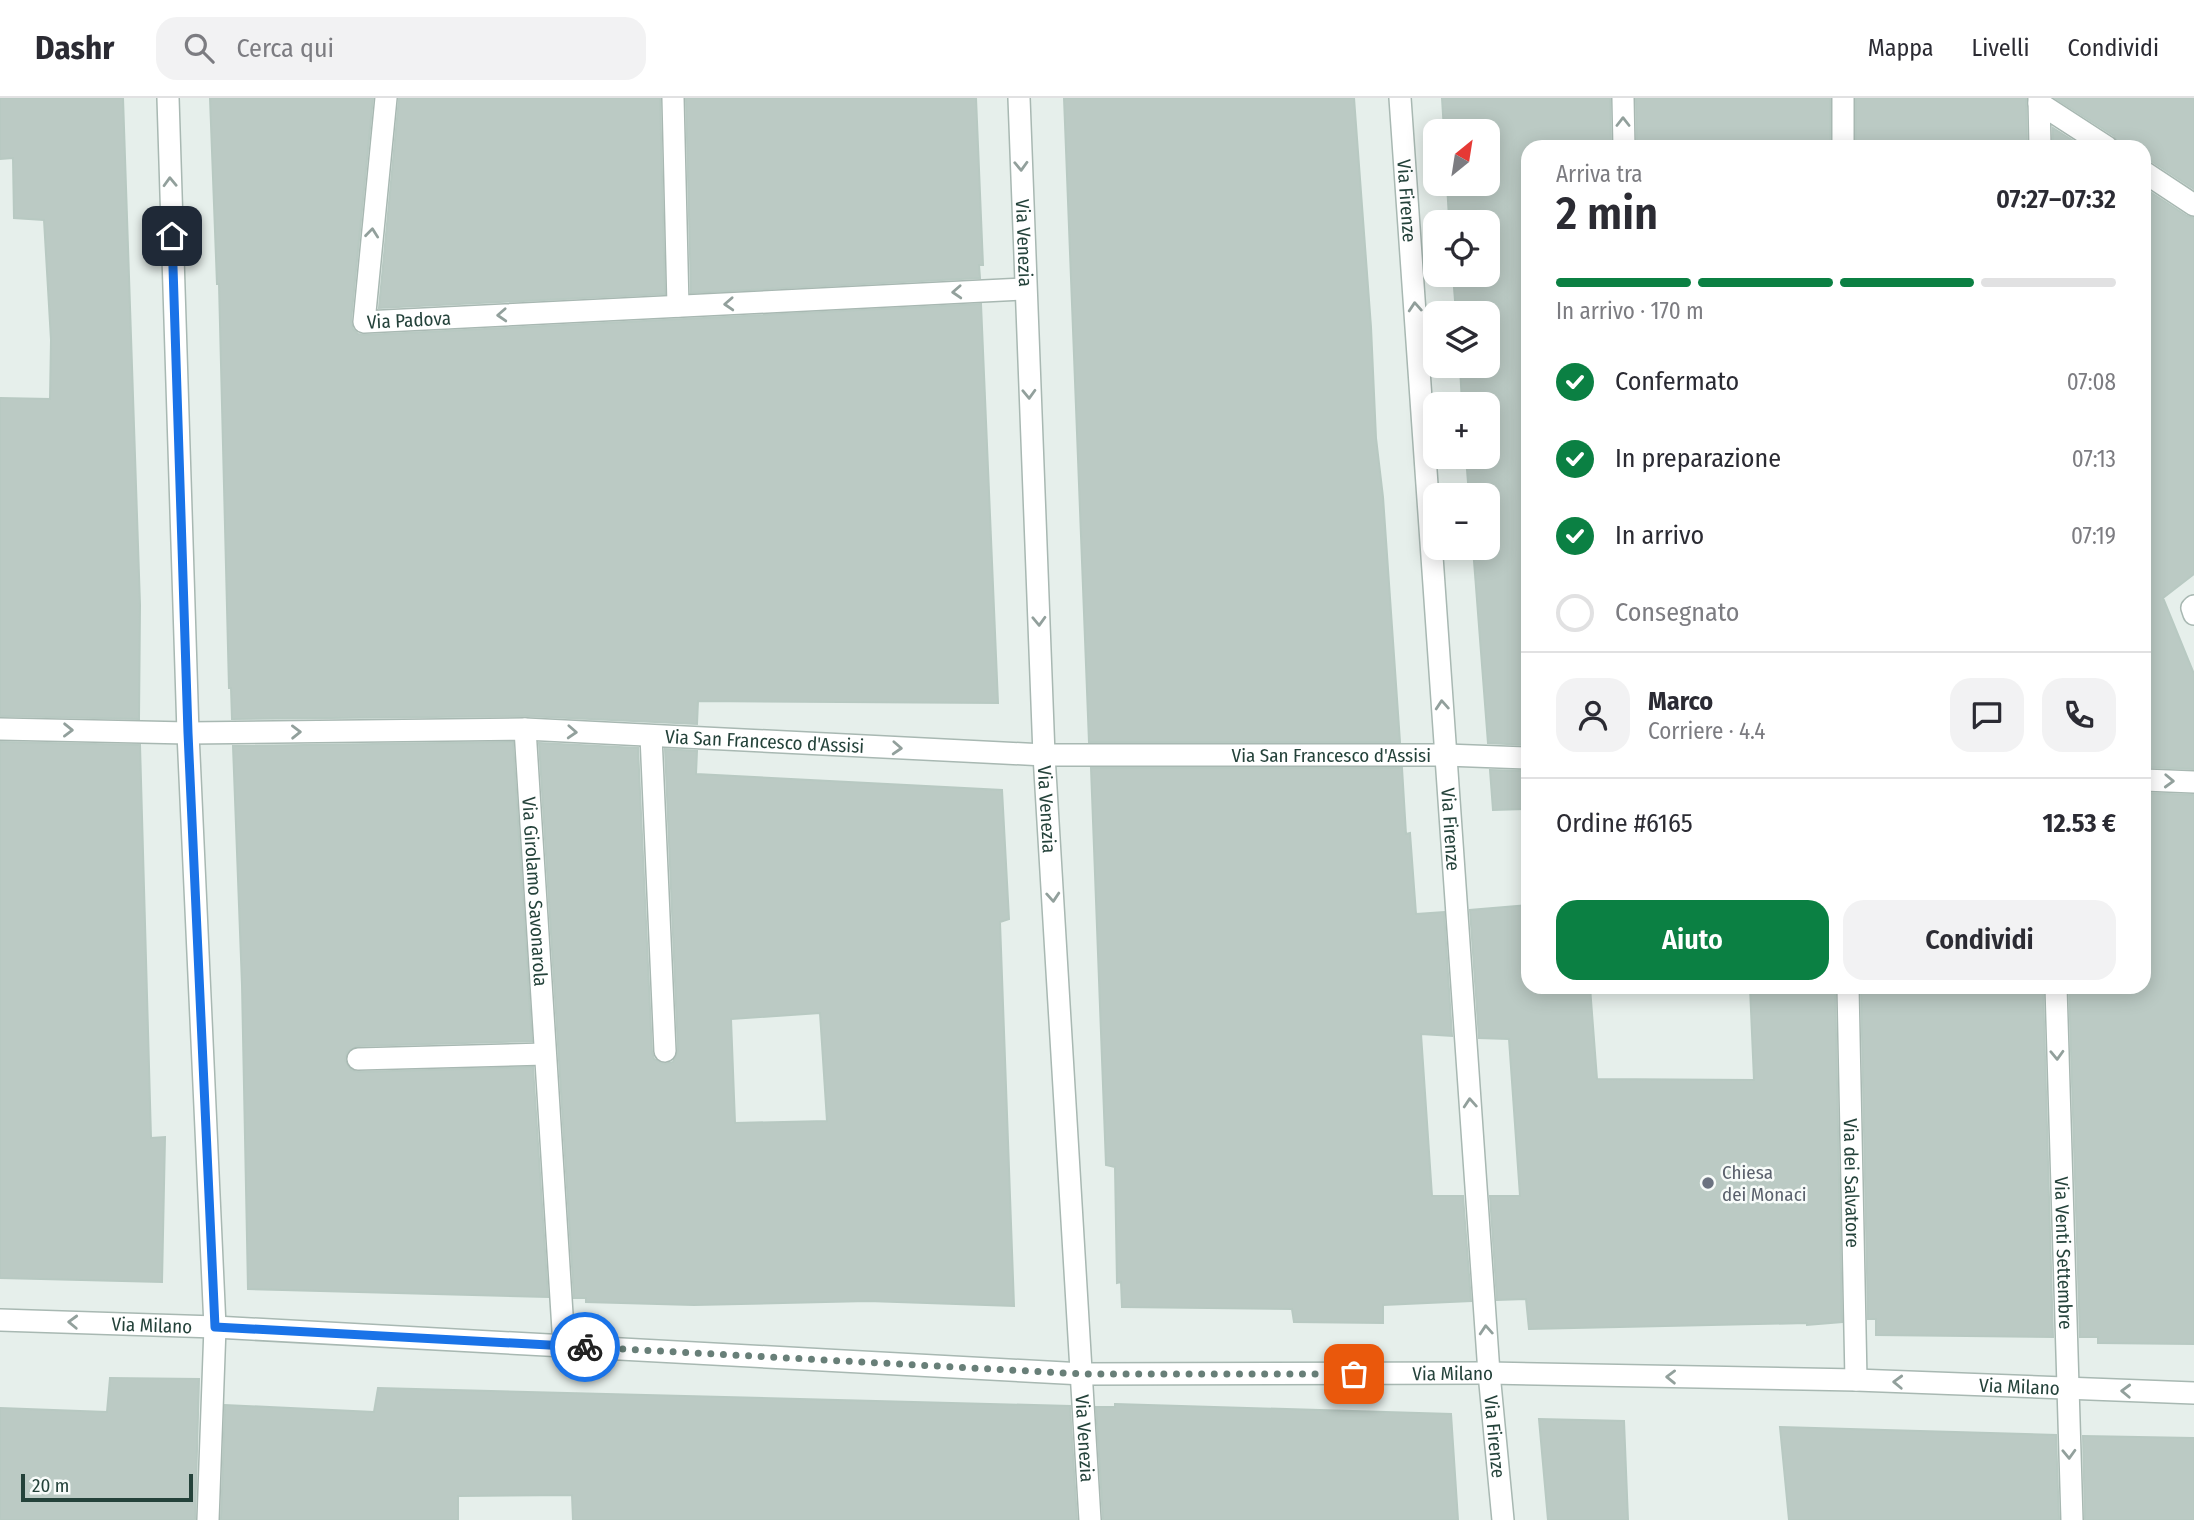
<!DOCTYPE html>
<html lang="it">
<meta charset="utf-8">
<style>
:root{--surface:#fff;--page:#f2f2f3;--text:#2b2b33;--muted:#7c7c81;--line:#e1e1e2;--accent:#0b8043}
body{margin:0;font-family:"Fira Sans Condensed",sans-serif;background:var(--page);color:var(--text);height:100vh;display:flex;flex-direction:column;font-size:26px;white-space:nowrap}
*{box-sizing:border-box;margin:0}
p{font-size:23px;color:var(--muted)}
.icon{flex:none;width:38px;height:38px;fill:none;stroke:currentColor;stroke-width:2;stroke-linecap:round;stroke-linejoin:round}
.map{position:relative;flex:1;overflow:hidden}
.side{position:absolute;left:1521px;top:42px;width:630px;height:854px;display:flex;flex-direction:column;background:var(--surface);border-radius:21px;box-shadow:0 4px 18px #0003}
.side>*{flex:none}
.needle{width:46px;rotate:30deg}
.fabs{position:absolute;left:1423px;top:21px;display:grid;gap:14px}
.fabs a{display:grid;place-items:center;width:77px;height:77px;border-radius:14px;background:var(--surface);box-shadow:0 4px 18px #0003;font-size:35px}
.scale{position:absolute;left:21px;bottom:18px;width:172px;box-sizing:border-box;padding-left:7px;border:4px solid #24423a;border-top:0;font-size:19px;line-height:24px;white-space:nowrap;color:#24423a;-webkit-text-stroke:5px #f7fbf9;paint-order:stroke}
.pin{position:absolute;display:grid;place-items:center;width:60px;height:60px;color:#fff;margin:-30px;border-radius:14px;box-shadow:0 4px 10px #0006}
.courier{position:absolute;display:grid;place-items:center;width:70px;height:70px;margin:-35px;border:5px solid #1a73e8;border-radius:50%;background:#fff;color:#222;box-shadow:0 2px 9px #0007}
.summary em{font-style:normal;font-weight:600}
.summary div{display:flex;flex-direction:column-reverse}
.summary{display:flex;align-items:center;justify-content:space-between;height:119px;padding:0 35px}
h1{font-size:46px;font-weight:600;line-height:52px}
.bar{display:grid;grid-template-columns:repeat(4,1fr);gap:10px 7px;align-content:center;height:84px;padding:0 35px}
.bar i{height:9px;border-radius:5px;background:var(--line)}
.bar .selected{background:var(--accent)}
.bar p{grid-column:span 4}
.line{display:flex;align-items:center;gap:18px;padding:0 35px;border-top:2px solid var(--line)}
.line div{flex:1}
.round{display:grid;place-items:center;flex:none;width:74px;height:74px;border-radius:21px;background:var(--page)}
ol{padding:0 35px;list-style:none}
li{display:flex;align-items:center;gap:21px;height:77px}
li p{margin-inline-start:auto}
li .icon{padding:7px;border-radius:50%;background:var(--accent);color:#fff;stroke-width:4}
li:last-child{color:var(--muted)}
li i{width:38px;height:38px;border:4px solid var(--line);border-radius:50%}
.button{display:flex;gap:14px;margin-top:auto;padding:14px 35px}
.button a{flex:1;height:80px;border-radius:21px;background:var(--accent);color:#fff;font-size:28px;font-weight:600;line-height:80px;text-align:center}
.button a+a{background:var(--page);color:var(--text)}
header{display:flex;align-items:center;gap:42px;box-sizing:border-box;height:98px;padding:0 35px;background:var(--surface);border-bottom:2px solid var(--line)}
header strong{font-size:33px}
nav{display:flex;gap:38px;margin-inline-start:auto;font-size:24px}
.search{width:490px;height:63px;background:var(--page);display:flex;align-items:center;gap:18px;box-sizing:border-box;padding:0 24px;border-radius:21px;color:var(--muted);font-size:26px}
.map>svg:first-child{display:block}
.building{fill:#bbcac4;stroke:#b8c9c2;stroke-width:2;fill-rule:evenodd}
.lines{fill:none;stroke-linecap:round;stroke-linejoin:round}
.minor-casing{stroke:#a8b8b2;stroke-width:24}
.minor{stroke:#fff;stroke-width:21}
.oneway{stroke:#92a09c}
.done{stroke:#687f78;stroke-width:7;stroke-dasharray:0 12.6}
.route{stroke:#1a73e8;stroke-width:9}
.worship-dot{fill:#6b7280;stroke:#f7fbf9;stroke-width:2.5}
.labels{text-anchor:middle;stroke-width:5;stroke-linejoin:round;paint-order:stroke}
.street-label{font-size:19px;fill:#24423a;stroke:#f7fbf9}
.worship-label{font-size:19px;fill:#5b616d;stroke:#f7fbf9;text-anchor:start}
</style>
<header>
<strong>Dashr</strong>
<div class="search"><svg class="icon" aria-label="search" viewBox="0 0 24 24"><circle cx="10" cy="10" r="6"/><path d="M15 15l6 6"/></svg>Cerca qui</div>
<nav><a>Mappa</a><a>Livelli</a><a>Condividi</a></nav>
</header>
<div class="map">
<svg width="2194" height="1422" viewBox="0 0 2194 1422">
<rect width="100%" height="100%" fill="#e6efeb"/>
<!-- building -->
<path class="building" d="M0 0H123L140 507 139 621 0 618V300L50 301 51 242 44 122 14 120 13 60 0 61Z
M210 0H373L351 223 353 231 358 236 365 237 981 206 998 605 698 603 697 626 525 618 232 621 231 590H229L219 186H217Z
M399 0H660L665 196 379 210Z
M686 0H976L983 167H979L980 180 691 195Z
M1064 0H1354L1371 229 1376 340 1383 399 1400 644H1089Z
M1442 0H1610L1611 49H1528V647L1488 645 1473 450H1488V397H1469L1466 359H1488V306H1462L1460 268H1488V215H1456L1453 177H1488V124H1449V120L1447 86H1488V33H1444Z
M1636 0H1830V49H1637Z
M1856 0H2026L2027 49H1856Z
M2055 0H2194V91L2151 63 2144 61V49H2120L2114 38Z
M2053 30 2083 49H2053Z
M2144 90 2187 118 2194 120V476L2163 500 2194 576V671L2144 669Z
M0 644 140 647 151 1040 165 1039 162 1184 0 1180Z
M513 644 532 943 358 948 347 954 345 962 351 972 358 974 533 969 548 1199 248 1191 242 887 233 648Z
M539 645 638 650 652 954 654 961 665 966 673 964 678 952 665 651 697 653 696 676 1002 692 1009 821 1000 824 1014 1208 868 1203 694 1207 586 1204V1200H574ZM820 915 827 1023 735 1025 731 921Z
M1091 670H1402L1406 736 1410 735 1416 816 1444 814 1452 938 1421 936 1432 1098H1463L1471 1203 1383 1207V1225L1294 1224 1292 1211 1122 1209 1121 1184 1117 1185 1115 1069 1106 1067Z
M1490 672 1528 673V711L1493 712Z
M2144 695 2194 697V1246L2098 1245V1239H2080L2069 889H2144Z
M1528 807V889H1590L1597 981 1754 982 1750 889H1835L1842 1224 1807 1227V1225L1529 1231 1526 1201 1497 1202 1490 1098H1520L1509 941 1479 940 1470 812Z
M1861 889H2043L2053 1239 1876 1237V1221H1868Z
M110 1280 199 1281 195 1422H0V1310L107 1314Z
M378 1290 1070 1308 1077 1422H573L572 1397 458 1398V1422H221L225 1307 374 1314Z
M1115 1306 1451 1316 1458 1422H1103L1096 1309H1115Z
M1539 1321 1624 1323 1628 1422H1548Z
M1780 1329 2056 1337 2059 1422H1789Z
M2083 1338 2194 1340V1422H2085Z"/>
<g class="lines">
<!-- minor casing -->
<g class="minor-casing">
<g id="minor">
<path d="M168 0 188 635 215 1229 208 1422"/>
<path id="s1" d="M386 0 364 224 1025 191"/>
<path d="M673 0 678 208"/>
<path id="s2" d="M1019 0 1044 657 1090 1422"/>
<path id="s3" d="M1400 0 1489 1275 1503 1422"/>
<path d="M1623 0 1624 49"/>
<path d="M1843 0V49"/>
<path d="M2039 0 2040 49"/>
<path d="M2039 5 2107 49"/>
<path d="M2144 74 2194 107"/>
<path d="M2194 508 2192 510 2194 516"/>
<path id="s4" d="M0 631 188 635 525 631 1044 657H1446L1528 660"/>
<path id="s5" d="M525 631 564 1248"/>
<path d="M651 638 665 953"/>
<path d="M2144 682 2194 684"/>
<path id="s6" d="M1848 889 1856 1282"/>
<path id="s7" d="M2056 889 2072 1422"/>
<path d="M358 961 545 956"/>
<path id="s8" d="M0 1222 215 1229 1083 1276 1489 1275 1856 1282 2194 1295"/>
</g>
</g>
<!-- minor -->
<use href="#minor" class="minor"/>
</g>
<!-- one-way arrows -->
<defs><path id="oneway-chevron" d="M-2-3.5L2.5 0L-2 3.5" fill="none" stroke-width="1.6" stroke-linecap="round" stroke-linejoin="round" transform="scale(1.75)"/></defs>
<g class="oneway">
<use href="#oneway-chevron" transform="translate(1623 24) rotate(-90)"/>
<use href="#oneway-chevron" transform="translate(1021 68) rotate(88)"/>
<use href="#oneway-chevron" transform="translate(170 84) rotate(-92)"/>
<use href="#oneway-chevron" transform="translate(372 135) rotate(-84)"/>
<use href="#oneway-chevron" transform="translate(957 194) rotate(177)"/>
<use href="#oneway-chevron" transform="translate(729 206) rotate(177)"/>
<use href="#oneway-chevron" transform="translate(1415 209) rotate(-94)"/>
<use href="#oneway-chevron" transform="translate(502 217) rotate(177)"/>
<use href="#oneway-chevron" transform="translate(1029 296) rotate(88)"/>
<use href="#oneway-chevron" transform="translate(1039 523) rotate(88)"/>
<use href="#oneway-chevron" transform="translate(1442 607) rotate(-94)"/>
<use href="#oneway-chevron" transform="translate(68 632) rotate(1)"/>
<use href="#oneway-chevron" transform="translate(296 634) rotate(-1)"/>
<use href="#oneway-chevron" transform="translate(572 634) rotate(3)"/>
<use href="#oneway-chevron" transform="translate(897 650) rotate(3)"/>
<use href="#oneway-chevron" transform="translate(2169 683) rotate(2)"/>
<use href="#oneway-chevron" transform="translate(1053 799) rotate(86)"/>
<use href="#oneway-chevron" transform="translate(2057 957) rotate(88)"/>
<use href="#oneway-chevron" transform="translate(1470 1005) rotate(-94)"/>
<use href="#oneway-chevron" transform="translate(73 1224) rotate(-178)"/>
<use href="#oneway-chevron" transform="translate(1486 1232) rotate(-94)"/>
<use href="#oneway-chevron" transform="translate(1671 1279) rotate(-179)"/>
<use href="#oneway-chevron" transform="translate(1898 1284) rotate(-178)"/>
<use href="#oneway-chevron" transform="translate(2126 1293) rotate(-178)"/>
<use href="#oneway-chevron" transform="translate(2069 1356) rotate(88)"/>
</g>
<g class="lines">
<!-- done -->
<path class="done" d="M585 1249 1083 1276H1354"/>
<!-- route -->
<path class="route" d="M172 138 188 635 215 1229 585 1249"/>
</g>
<!-- markers -->
<circle class="worship-dot" cx="1708" cy="1085" r="7"/>
<g class="labels">
<!-- street labels -->
<g class="street-label">
<text dy="7" stroke="none"><textPath href="#s3" startOffset="103">Via Firenze</textPath></text>
<text dy="7" stroke="none"><textPath href="#s2" startOffset="145">Via Venezia</textPath></text>
<text dy="7" stroke="none"><textPath href="#s1" startOffset="270">Via Padova</textPath></text>
<text dy="7" stroke="none"><textPath href="#s4" startOffset="765">Via San Francesco d'Assisi</textPath></text>
<text dy="7" stroke="none"><textPath href="#s4" startOffset="1332">Via San Francesco d'Assisi</textPath></text>
<text dy="7" stroke="none"><textPath href="#s2" startOffset="712">Via Venezia</textPath></text>
<text dy="7" stroke="none"><textPath href="#s3" startOffset="733">Via Firenze</textPath></text>
<text dy="7" stroke="none"><textPath href="#s5" startOffset="163">Via Girolamo Savonarola</textPath></text>
<text dy="7" stroke="none"><textPath href="#s6" startOffset="196">Via dei Salvatore</textPath></text>
<text dy="7" stroke="none"><textPath href="#s7" startOffset="266">Via Venti Settembre</textPath></text>
<text dy="7" stroke="none"><textPath href="#s8" startOffset="152">Via Milano</textPath></text>
<text dy="7" stroke="none"><textPath href="#s8" startOffset="1454">Via Milano</textPath></text>
<text dy="7" stroke="none"><textPath href="#s8" startOffset="2021">Via Milano</textPath></text>
<text dy="7" stroke="none"><textPath href="#s3" startOffset="1342">Via Firenze</textPath></text>
<text dy="7" stroke="none"><textPath href="#s2" startOffset="1342">Via Venezia</textPath></text>
</g>
<!-- worship labels -->
<g class="worship-label">
<text x="1722" y="1081">Chiesa<tspan x="1722" dy="22">dei Monaci</tspan></text>
</g>
</g>
</svg>
<div class="fabs">
<a><svg class="needle" viewBox="-14 -14 28 28"><path d="M0-13l5 13h-10z" fill="#e53935"/><path d="M0 13l5-13h-10z" fill="#7c7c81"/></svg></a>
<a><svg class="icon" aria-label="locate" viewBox="0 0 24 24"><circle cx="12" cy="12" r="6"/><path d="M12 2v4M12 18v4M2 12h4M18 12h4"/></svg></a>
<a><svg class="icon" aria-label="layers" viewBox="0 0 24 24"><path d="M12 4l9 5-9 5-9-5zM3 14l9 5 9-5"/></svg></a>
<a>+</a>
<a>−</a>
</div>
<div class="scale">20 m</div>
<div class="pin" style="left:1354px;top:1276px;background:#ea580c"><svg class="icon" aria-label="bag" viewBox="0 0 24 24"><path d="M5 8h14l-1 12H6zM9 8a3 3 0 0 1 6 0"/></svg></div>
<div class="pin" style="left:172px;top:138px;background:#1f2937"><svg class="icon" aria-label="home" viewBox="0 0 24 24"><path d="M3 11l9-7 9 7M6 9v11h12V9"/></svg></div>
<div class="courier" style="left:585px;top:1249px"><svg class="icon" aria-label="bike" viewBox="0 0 24 24"><circle cx="6" cy="16" r="4"/><circle cx="18" cy="16" r="4"/><path d="M6 16l4-8h5l3 8M10 8l3 8H6M13 5h3"/></svg></div>
<section class="side">
<div class="summary"><div><h1>2 min</h1><p>Arriva tra</p></div><em>07:27–07:32</em></div>
<div class="bar"><i class="selected"></i><i class="selected"></i><i class="selected"></i><i></i><p>In arrivo · 170 m</p></div>
<ol>
<li><svg class="icon" aria-label="check" viewBox="0 0 24 24"><path d="M5 12l5 5 9-10"/></svg>Confermato<p>07:08</p></li>
<li><svg class="icon" aria-label="check" viewBox="0 0 24 24"><path d="M5 12l5 5 9-10"/></svg>In preparazione<p>07:13</p></li>
<li><svg class="icon" aria-label="check" viewBox="0 0 24 24"><path d="M5 12l5 5 9-10"/></svg>In arrivo<p>07:19</p></li>
<li><i></i>Consegnato</li>
</ol>
<div class="line" style="height:126px"><a class="round"><svg class="icon" aria-label="person" viewBox="0 0 24 24"><circle cx="12" cy="8" r="4"/><path d="M4 21q1-7 8-7t8 7"/></svg></a><div><b>Marco</b><p>Corriere · 4.4</p></div><a class="round"><svg class="icon" aria-label="chat" viewBox="0 0 24 24"><path d="M4 5h16v11H9l-5 4z"/></svg></a><a class="round"><svg class="icon" aria-label="phone" viewBox="0 0 24 24"><path d="M5 4h4l2 5-3 2q2 4 5 5l2-3 5 2v4C11 20 4 13 5 4z"/></svg></a></div>
<div class="line" style="height:91px"><div>Ordine #6165</div><b>12.53 €</b></div>
<div class="button"><a>Aiuto</a><a>Condividi</a></div>
</section>
</div>
